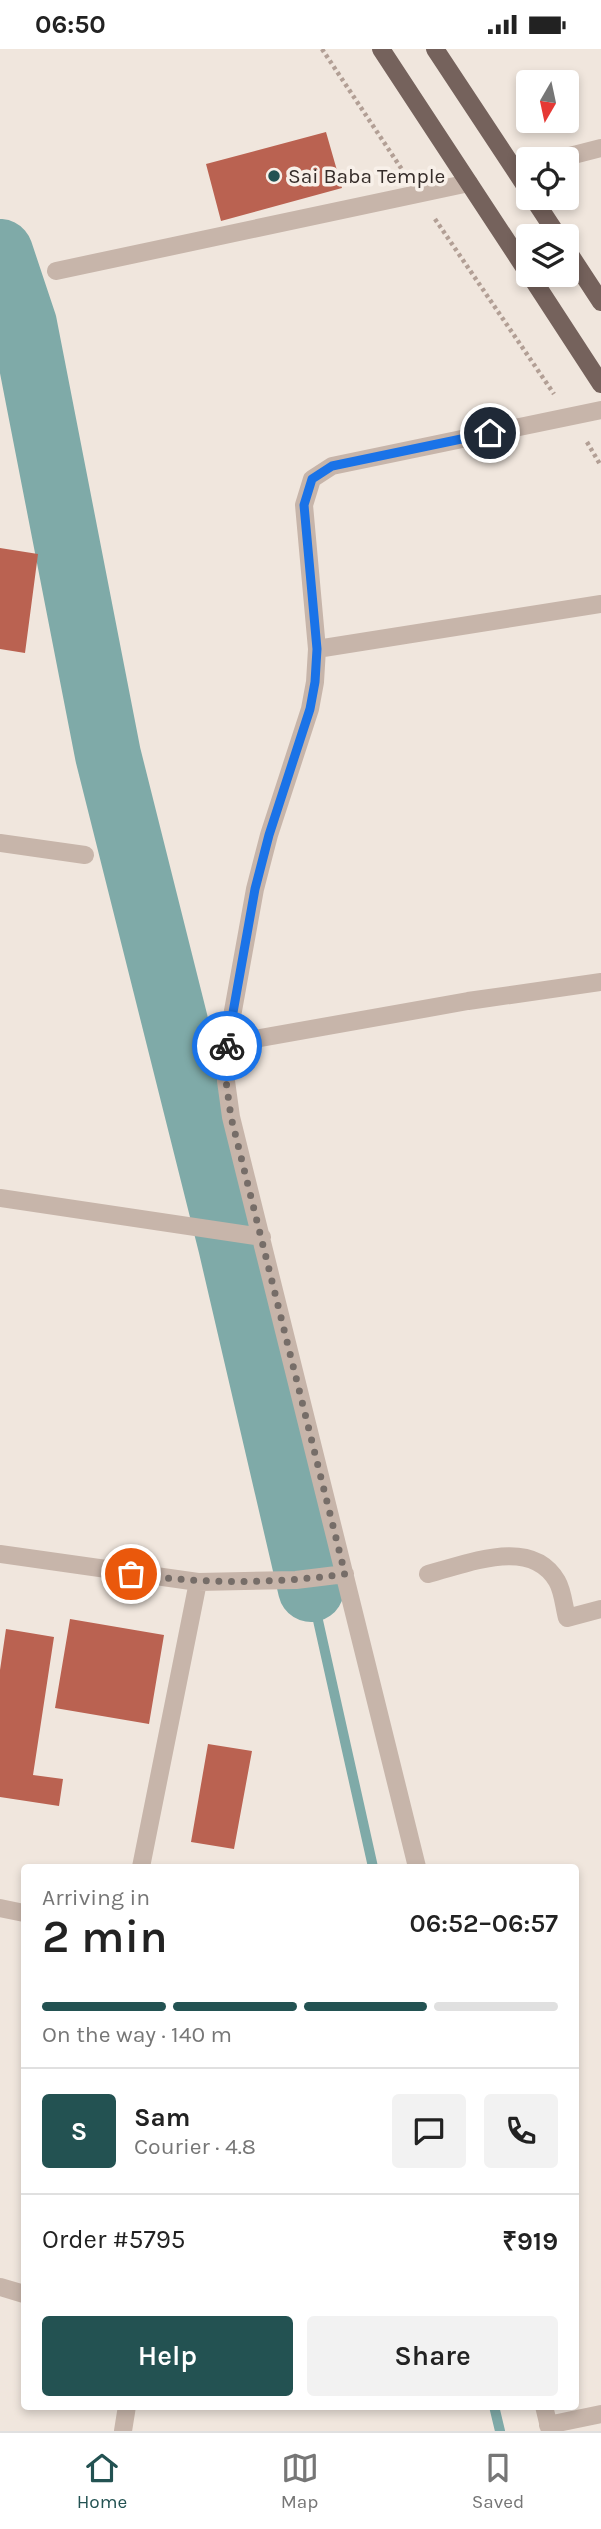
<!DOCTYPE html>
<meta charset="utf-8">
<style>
:root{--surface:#fff;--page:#f2f2f2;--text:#222;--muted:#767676;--line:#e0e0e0;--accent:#235252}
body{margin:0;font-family:Karla,sans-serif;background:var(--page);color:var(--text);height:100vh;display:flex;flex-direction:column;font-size:26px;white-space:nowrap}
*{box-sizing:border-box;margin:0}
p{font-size:23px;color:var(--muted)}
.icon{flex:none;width:38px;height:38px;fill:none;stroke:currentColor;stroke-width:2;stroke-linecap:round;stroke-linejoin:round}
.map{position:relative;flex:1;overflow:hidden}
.panel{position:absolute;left:21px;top:1815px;width:558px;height:546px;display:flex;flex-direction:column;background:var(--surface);border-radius:7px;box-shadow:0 4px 10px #0003}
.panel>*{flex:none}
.needle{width:46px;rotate:189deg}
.controls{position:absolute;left:516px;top:21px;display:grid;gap:14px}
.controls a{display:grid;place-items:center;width:63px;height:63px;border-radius:7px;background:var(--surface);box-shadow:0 4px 10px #0003;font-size:35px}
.pin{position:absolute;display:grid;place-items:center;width:60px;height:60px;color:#fff;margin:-30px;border:4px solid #fff;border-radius:50%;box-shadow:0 2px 7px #0007}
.courier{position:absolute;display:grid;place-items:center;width:70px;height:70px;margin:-35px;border:5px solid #1a73e8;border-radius:50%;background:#fff;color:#222;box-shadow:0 2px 9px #0007}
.overview em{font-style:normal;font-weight:600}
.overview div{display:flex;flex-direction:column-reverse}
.overview{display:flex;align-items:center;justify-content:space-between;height:119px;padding:0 21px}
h1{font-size:46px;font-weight:600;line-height:52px}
.bar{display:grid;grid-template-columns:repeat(4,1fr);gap:10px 7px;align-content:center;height:84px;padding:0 21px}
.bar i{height:9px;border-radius:5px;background:var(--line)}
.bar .current{background:var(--accent)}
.bar p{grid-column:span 4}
.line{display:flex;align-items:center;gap:18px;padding:0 21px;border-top:2px solid var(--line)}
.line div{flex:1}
.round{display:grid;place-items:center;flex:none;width:74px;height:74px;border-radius:7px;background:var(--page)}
.primary-button{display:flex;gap:14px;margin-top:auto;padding:14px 21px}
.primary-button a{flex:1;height:80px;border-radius:7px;background:var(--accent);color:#fff;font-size:28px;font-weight:600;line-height:80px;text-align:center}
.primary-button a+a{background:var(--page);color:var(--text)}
.status{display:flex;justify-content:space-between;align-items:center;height:49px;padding:0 35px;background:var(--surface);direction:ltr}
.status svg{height:19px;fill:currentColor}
.tab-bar{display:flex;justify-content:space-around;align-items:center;height:98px;border-top:2px solid var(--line);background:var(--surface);font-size:19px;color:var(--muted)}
.tab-bar a{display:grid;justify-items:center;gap:4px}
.tab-bar .current{color:var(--accent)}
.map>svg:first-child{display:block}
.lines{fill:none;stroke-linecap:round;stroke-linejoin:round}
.stream{stroke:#7faaa8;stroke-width:10}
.river{stroke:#7faaa8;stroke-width:66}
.building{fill:#ba6251}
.path{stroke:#b29f95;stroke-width:4.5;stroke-dasharray:3.5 3.5;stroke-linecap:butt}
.minor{stroke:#c7b5aa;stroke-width:18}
.major{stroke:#75625c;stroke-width:18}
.done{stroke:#766d68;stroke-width:7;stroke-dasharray:0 12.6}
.route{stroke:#1a73e8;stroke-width:9}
.poi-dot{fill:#235252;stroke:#f8f0e9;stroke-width:2.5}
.labels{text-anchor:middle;stroke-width:7;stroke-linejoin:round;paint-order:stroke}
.poi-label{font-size:21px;fill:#352c29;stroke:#f8f0e9;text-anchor:start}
</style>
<div class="status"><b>06:50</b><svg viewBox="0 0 49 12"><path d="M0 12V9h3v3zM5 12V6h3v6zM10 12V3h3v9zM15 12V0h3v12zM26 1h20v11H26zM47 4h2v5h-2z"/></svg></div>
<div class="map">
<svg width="601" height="2382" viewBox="0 0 601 2382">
<rect width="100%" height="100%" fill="#f0e6dd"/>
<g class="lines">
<!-- stream -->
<path class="stream" d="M311 1540 373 1818
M494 2357 500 2382"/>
<!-- river -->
<path class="river" d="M0 203 24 275 108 706 231 1196 311 1540"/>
</g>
<!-- building -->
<path class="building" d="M326 83 342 139 221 172 206 115Z
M0 499 38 505 25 604 0 600Z
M70 1570 164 1586 149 1675 55 1659Z
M6 1580 54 1588 33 1726 63 1730 59 1757 0 1748V1621Z
M208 1695 252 1702 234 1800 191 1793Z"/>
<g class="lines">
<!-- path -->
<path class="path" d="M322 0 403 122
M435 170 554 345
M587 393 601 417"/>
<!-- minor -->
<path class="minor" d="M558 110 601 99
M56 222 469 134
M317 600 601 555
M0 794 85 806
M227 995 468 952 601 933
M0 1149 262 1188
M0 1505 198 1533 296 1531 345 1525
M428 1525C468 1515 531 1487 557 1532 563 1542 564 1558 567 1569L601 1560
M141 1818 198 1533
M417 1818 231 1068 226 1032 227 995 255 840 269 786 310 660 315 633 317 600 304 456 312 430 332 417 601 361
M0 1859 24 1864
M0 2238 24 2245
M544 2357 550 2382
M548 2376 601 2365
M123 2382 127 2357"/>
<!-- major -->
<path class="major" d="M381 0 528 224
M435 0 528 141
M533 149 558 187
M567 201 601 253
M530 226 601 335"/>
</g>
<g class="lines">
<!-- done -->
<path class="done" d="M131 1525C203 1535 273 1535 345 1525L231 1068 226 1032 227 997"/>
<!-- route -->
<path class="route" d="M227 997 255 840 269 786 310 660 315 633 317 600 304 456 312 430 332 417 490 384"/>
</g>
<!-- markers -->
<circle class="poi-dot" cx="274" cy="127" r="7"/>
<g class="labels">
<!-- poi labels -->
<g class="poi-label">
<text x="288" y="134">Sai Baba Temple</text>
</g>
</g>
</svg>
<div class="controls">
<a><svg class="needle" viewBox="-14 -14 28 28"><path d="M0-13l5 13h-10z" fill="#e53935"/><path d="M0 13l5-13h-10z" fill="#767676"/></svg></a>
<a><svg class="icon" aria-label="locate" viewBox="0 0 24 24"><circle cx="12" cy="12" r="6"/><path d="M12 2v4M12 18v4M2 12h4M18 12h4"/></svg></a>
<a><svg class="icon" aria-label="layers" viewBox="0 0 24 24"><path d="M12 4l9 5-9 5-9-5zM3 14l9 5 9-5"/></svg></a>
</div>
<div class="pin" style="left:131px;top:1525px;background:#ea580c"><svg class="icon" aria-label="bag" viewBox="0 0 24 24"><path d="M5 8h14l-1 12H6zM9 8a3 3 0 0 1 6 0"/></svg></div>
<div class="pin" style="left:490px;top:384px;background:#1f2937"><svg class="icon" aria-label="home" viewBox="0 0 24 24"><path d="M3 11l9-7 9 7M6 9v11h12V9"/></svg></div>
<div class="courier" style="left:227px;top:997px"><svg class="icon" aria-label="bike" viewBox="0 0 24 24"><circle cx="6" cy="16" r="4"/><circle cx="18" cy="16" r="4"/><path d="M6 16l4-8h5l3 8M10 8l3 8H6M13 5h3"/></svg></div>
<section class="panel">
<div class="overview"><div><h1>2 min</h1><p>Arriving in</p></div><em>06:52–06:57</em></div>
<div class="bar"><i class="current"></i><i class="current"></i><i class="current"></i><i></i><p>On the way · 140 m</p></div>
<div class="line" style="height:126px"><b class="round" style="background:var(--accent);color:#fff">S</b><div><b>Sam</b><p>Courier · 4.8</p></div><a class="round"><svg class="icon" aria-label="chat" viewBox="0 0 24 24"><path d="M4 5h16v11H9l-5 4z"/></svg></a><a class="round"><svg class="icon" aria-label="phone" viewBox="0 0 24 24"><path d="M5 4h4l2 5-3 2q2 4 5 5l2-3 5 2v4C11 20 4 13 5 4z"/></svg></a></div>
<div class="line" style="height:91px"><div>Order #5795</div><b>₹919</b></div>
<div class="primary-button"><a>Help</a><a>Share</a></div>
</section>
</div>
<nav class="tab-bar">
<a class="current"><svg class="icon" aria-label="home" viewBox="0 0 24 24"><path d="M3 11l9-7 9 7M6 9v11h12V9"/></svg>Home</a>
<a><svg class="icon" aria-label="map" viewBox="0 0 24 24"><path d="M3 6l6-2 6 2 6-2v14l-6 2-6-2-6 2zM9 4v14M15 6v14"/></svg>Map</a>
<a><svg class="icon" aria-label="saved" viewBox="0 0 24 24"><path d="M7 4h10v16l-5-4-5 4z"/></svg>Saved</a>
</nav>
